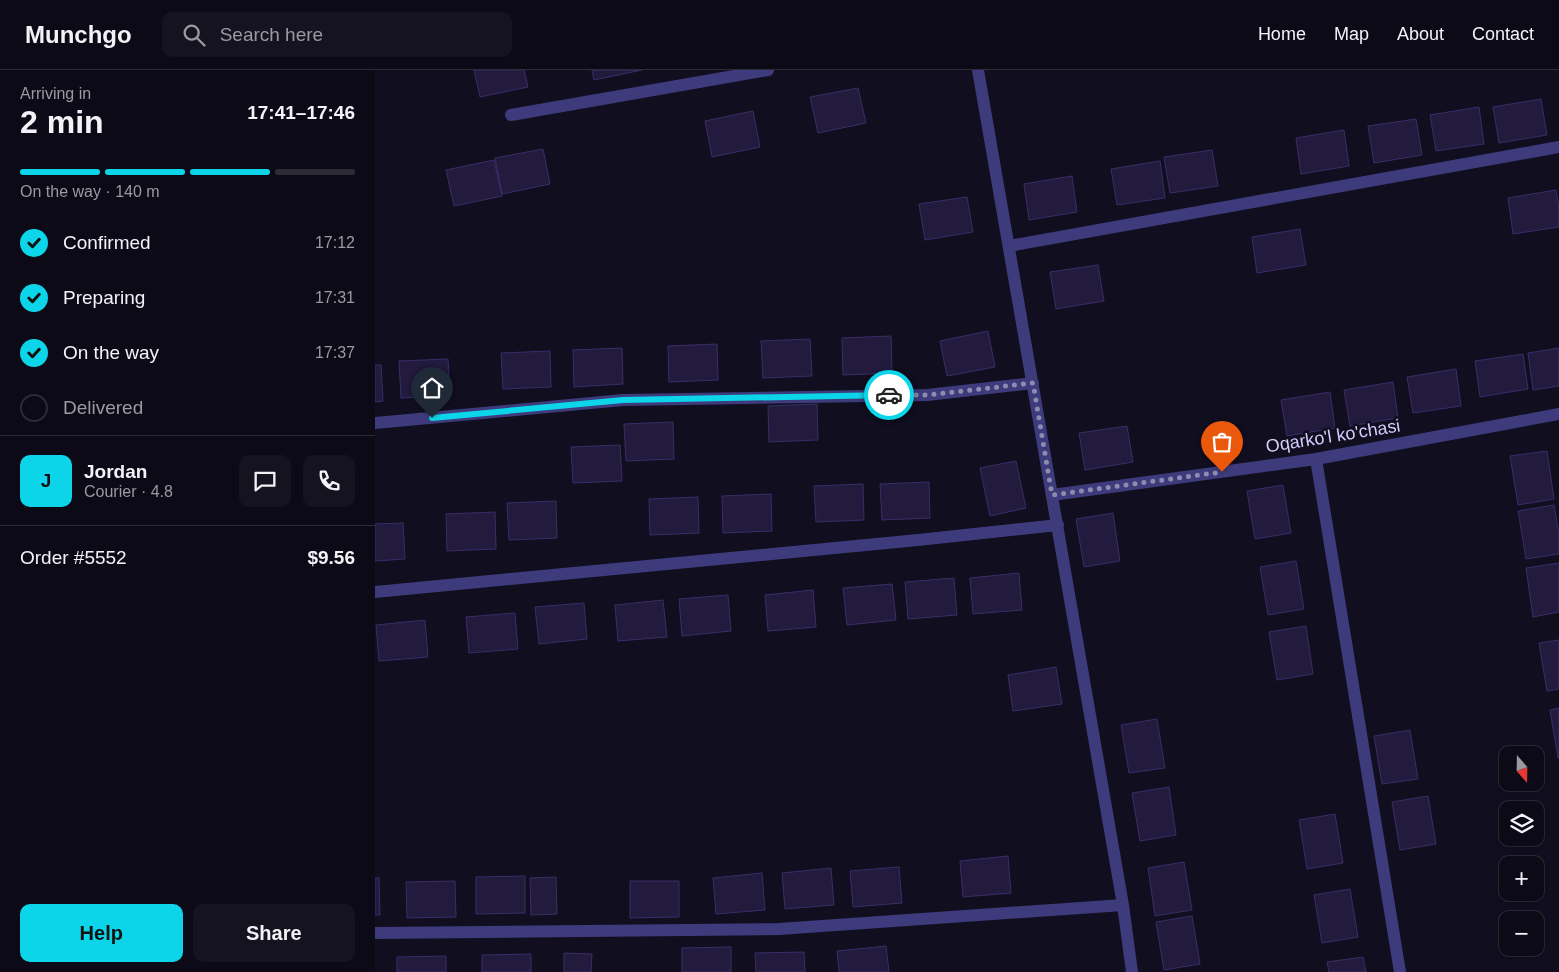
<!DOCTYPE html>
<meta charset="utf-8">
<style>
:root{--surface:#0c0a17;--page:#151320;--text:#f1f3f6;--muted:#9a9aa1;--line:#2c2b36;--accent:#0dd5e9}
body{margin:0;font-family:Helvetica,sans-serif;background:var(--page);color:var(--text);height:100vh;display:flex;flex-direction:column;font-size:19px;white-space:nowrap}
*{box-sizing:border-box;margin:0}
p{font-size:16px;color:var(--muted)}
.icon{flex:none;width:28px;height:28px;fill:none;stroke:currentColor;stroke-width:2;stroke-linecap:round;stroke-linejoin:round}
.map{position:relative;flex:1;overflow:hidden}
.panel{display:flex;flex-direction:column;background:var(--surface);width:375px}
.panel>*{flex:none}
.needle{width:32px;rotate:160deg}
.controls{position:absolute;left:1124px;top:676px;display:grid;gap:10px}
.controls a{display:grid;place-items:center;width:45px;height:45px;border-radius:10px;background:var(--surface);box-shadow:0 1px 4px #0004,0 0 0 1px var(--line);font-size:25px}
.pin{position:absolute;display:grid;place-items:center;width:42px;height:42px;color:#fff;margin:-51px -21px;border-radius:50% 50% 50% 0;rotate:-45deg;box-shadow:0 0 5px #0007}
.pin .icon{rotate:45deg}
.courier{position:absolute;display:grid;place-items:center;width:50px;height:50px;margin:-25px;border:4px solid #0dd5e9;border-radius:50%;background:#fff;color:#222;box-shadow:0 1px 6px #0007}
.summary em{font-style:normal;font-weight:600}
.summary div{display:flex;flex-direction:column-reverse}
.summary{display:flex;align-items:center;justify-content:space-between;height:85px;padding:0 20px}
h1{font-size:32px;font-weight:600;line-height:38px}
.bar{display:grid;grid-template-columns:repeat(4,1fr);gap:8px 5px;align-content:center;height:60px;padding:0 20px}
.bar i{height:6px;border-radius:4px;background:var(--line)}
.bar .active{background:var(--accent)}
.bar p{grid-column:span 4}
.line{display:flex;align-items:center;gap:12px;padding:0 20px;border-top:1px solid var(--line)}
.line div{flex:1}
.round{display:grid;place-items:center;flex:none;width:52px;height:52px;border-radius:10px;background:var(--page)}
ol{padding:0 20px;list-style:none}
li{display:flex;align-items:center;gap:15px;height:55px}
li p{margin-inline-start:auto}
li .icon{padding:5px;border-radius:50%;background:var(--accent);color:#111;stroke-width:4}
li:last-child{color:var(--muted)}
li i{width:28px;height:28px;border:2px solid var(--line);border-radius:50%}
.primary-button{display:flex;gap:10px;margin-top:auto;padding:10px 20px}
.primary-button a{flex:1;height:58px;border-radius:10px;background:var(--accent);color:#111;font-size:20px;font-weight:600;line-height:58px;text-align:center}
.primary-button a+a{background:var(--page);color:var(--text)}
header{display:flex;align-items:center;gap:30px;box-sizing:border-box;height:70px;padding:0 25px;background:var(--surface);border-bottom:1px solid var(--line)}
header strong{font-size:24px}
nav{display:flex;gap:28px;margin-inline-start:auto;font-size:18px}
.search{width:350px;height:45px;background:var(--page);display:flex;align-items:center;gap:12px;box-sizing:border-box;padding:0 18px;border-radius:10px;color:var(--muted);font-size:19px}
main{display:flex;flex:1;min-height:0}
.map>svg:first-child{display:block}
.building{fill:#221b3e;stroke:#392e69}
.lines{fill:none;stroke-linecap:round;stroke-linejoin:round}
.minor{stroke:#3d3b7b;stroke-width:12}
.done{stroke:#8f8baf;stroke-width:5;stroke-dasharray:0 9}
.route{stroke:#0dd5e9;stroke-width:6}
.labels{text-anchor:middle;stroke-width:5;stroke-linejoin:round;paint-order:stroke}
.street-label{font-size:18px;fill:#d3cefc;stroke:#100e1f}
</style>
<header>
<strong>Munchgo</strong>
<div class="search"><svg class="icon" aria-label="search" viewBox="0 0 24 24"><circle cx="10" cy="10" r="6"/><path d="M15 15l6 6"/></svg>Search here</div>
<nav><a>Home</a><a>Map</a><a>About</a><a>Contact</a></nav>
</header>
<main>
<section class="panel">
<div class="summary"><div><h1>2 min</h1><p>Arriving in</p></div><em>17:41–17:46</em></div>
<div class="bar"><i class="active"></i><i class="active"></i><i class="active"></i><i></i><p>On the way · 140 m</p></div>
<ol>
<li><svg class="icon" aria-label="check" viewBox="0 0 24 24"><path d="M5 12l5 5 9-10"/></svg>Confirmed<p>17:12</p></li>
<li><svg class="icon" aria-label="check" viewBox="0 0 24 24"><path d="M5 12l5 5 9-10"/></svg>Preparing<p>17:31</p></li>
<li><svg class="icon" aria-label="check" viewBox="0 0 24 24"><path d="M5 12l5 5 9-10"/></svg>On the way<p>17:37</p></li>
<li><i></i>Delivered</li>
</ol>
<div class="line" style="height:90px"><b class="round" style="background:var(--accent);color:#111">J</b><div><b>Jordan</b><p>Courier · 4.8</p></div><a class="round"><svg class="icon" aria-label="chat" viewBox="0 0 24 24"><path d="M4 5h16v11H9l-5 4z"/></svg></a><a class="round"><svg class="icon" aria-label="phone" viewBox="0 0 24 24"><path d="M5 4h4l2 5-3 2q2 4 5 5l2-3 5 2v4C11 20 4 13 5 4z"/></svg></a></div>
<div class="line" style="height:65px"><div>Order #5552</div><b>$9.56</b></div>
<div class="primary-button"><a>Help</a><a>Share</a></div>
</section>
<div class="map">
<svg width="1184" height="902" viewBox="0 0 1184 902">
<rect width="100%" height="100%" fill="#100e1f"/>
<!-- building -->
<path class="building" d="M99 0H149L153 17 105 27Z
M217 0H267L219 10Z
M483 18 491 53 443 63 435 27Z
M1166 29 1172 65 1124 73 1118 37Z
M1104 37 1109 74 1061 81 1055 45Z
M378 41 385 77 337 87 330 51Z
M1041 49 1047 85 999 93 993 56Z
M969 60 974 96 926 104 921 68Z
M168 79 175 114 127 124 120 88Z
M837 80 843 116 795 123 789 87Z
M119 90 127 126 79 136 71 100Z
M785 91 790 128 742 135 736 99Z
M697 106 702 142 654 150 649 114Z
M1181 120 1184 139V157L1138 164 1133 128Z
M592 127 598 162 550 170 544 134Z
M925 159 931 195 882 203 877 167Z
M723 195 729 231 681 239 675 202Z
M613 261 620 297 572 306 565 271Z
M516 266 517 303 468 305 467 268Z
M435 269 437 306 388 308 386 271Z
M342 274 343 310 294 312 293 276Z
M247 278 248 314 199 317 198 280Z
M1184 278V316L1158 320 1153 283Z
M175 281 176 317 128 319 126 283Z
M1148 284 1153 319 1105 327 1100 291Z
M73 289 75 326 26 328 24 291Z
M0 295H6L8 331 0 332Z
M1081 299 1086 336 1038 343 1032 307Z
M1018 312 1023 348 975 356 969 320Z
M955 322 960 358 912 366 906 330Z
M442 334 443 370 394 372 393 336Z
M298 352 299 389 251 391 249 354Z
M752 356 758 392 710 400 704 363Z
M245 375 247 411 198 413 196 377Z
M1172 381 1179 429 1143 435 1135 386Z
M641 391 651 438 615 446 605 398Z
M554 412 555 448 507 450 505 414Z
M488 414 489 450 441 452 439 416Z
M908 415 916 463 880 469 872 421Z
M396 424 397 461 348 463 347 426Z
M323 427 324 463 275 465 274 429Z
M181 431 182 468 134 470 132 433Z
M1179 435 1184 464V484L1151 489 1143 441Z
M120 442 121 479 72 481 71 444Z
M738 443 745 491 709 497 701 449Z
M28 453 30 489 0 491V454Z
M921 491 929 539 893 545 885 497Z
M1184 493V542L1158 547 1151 498Z
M644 503 647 540 598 544 595 508Z
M579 508 582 545 533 549 530 512Z
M517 514 521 550 472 555 468 518Z
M438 520 441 557 393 561 390 525Z
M353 525 356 561 307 566 304 529Z
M288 530 292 567 243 571 240 535Z
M209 533 212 569 164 574 160 537Z
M140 543 143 579 94 583 91 547Z
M50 550 53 587 4 591 1 555Z
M931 556 938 604 902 610 894 562Z
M1184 570V619L1172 621 1164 573Z
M681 597 687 634 638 641 633 605Z
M1184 638V688H1183L1175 640Z
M782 649 790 698 754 703 746 655Z
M1035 660 1043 709 1007 714 999 666Z
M794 717 801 765 765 771 757 723Z
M1053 726 1061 774 1025 780 1017 732Z
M960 744 968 793 932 799 924 750Z
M633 786 636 823 588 827 585 791Z
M809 792 817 840 780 846 773 798Z
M524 797 527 833 478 837 475 801Z
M456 798 459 835 410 839 407 803Z
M387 803 390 840 341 844 338 808Z
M150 806V843L101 844V807Z
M181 807 182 844 156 845 155 808Z
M0 808H4L5 845H0Z
M80 811 81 847 32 848 31 812Z
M255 811H304V847L255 848Z
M975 819 983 867 947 873 939 825Z
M817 846 825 894 789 900 781 852Z
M511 876 514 902H464L462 881Z
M356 877V902H307V878Z
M429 882 430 902H381L380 883Z
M189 883 217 884 216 902H189Z
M156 884V902H107V885Z
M71 886V902H22V887Z
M988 887 991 902H954L952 892Z"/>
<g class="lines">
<!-- minor -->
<path class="minor" d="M603 0 748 835 757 902
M136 45 393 0
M634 176 1184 77
M0 353 248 330 552 325 658 313
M941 389 1025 902
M677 425 941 389 1184 344
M0 522 543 470 683 455
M0 863 404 859 748 835"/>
</g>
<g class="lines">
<!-- done -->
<path class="done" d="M514 325H552L658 313 677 425 847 402"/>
<!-- route -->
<path class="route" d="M57 348 248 330 514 325"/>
</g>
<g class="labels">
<!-- street labels -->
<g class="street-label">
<text transform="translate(958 366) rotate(-9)" y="6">Oqarko'l ko'chasi</text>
</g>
</g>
</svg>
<div class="controls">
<a><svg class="needle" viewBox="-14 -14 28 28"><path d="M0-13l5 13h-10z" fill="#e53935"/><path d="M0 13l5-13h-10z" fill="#9a9aa1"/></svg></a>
<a><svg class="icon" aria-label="layers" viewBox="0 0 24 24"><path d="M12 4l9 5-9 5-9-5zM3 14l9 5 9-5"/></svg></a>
<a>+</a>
<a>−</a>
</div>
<div class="pin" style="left:847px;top:402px;background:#ea580c"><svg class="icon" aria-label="bag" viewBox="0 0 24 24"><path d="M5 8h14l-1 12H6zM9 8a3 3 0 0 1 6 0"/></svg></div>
<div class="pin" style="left:57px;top:348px;background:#1f2937"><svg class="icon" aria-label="home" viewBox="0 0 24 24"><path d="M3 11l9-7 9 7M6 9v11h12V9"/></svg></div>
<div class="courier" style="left:514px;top:325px"><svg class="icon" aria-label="car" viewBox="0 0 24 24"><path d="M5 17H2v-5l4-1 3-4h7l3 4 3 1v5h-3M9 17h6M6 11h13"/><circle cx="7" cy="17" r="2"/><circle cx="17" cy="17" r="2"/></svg></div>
</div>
</main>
